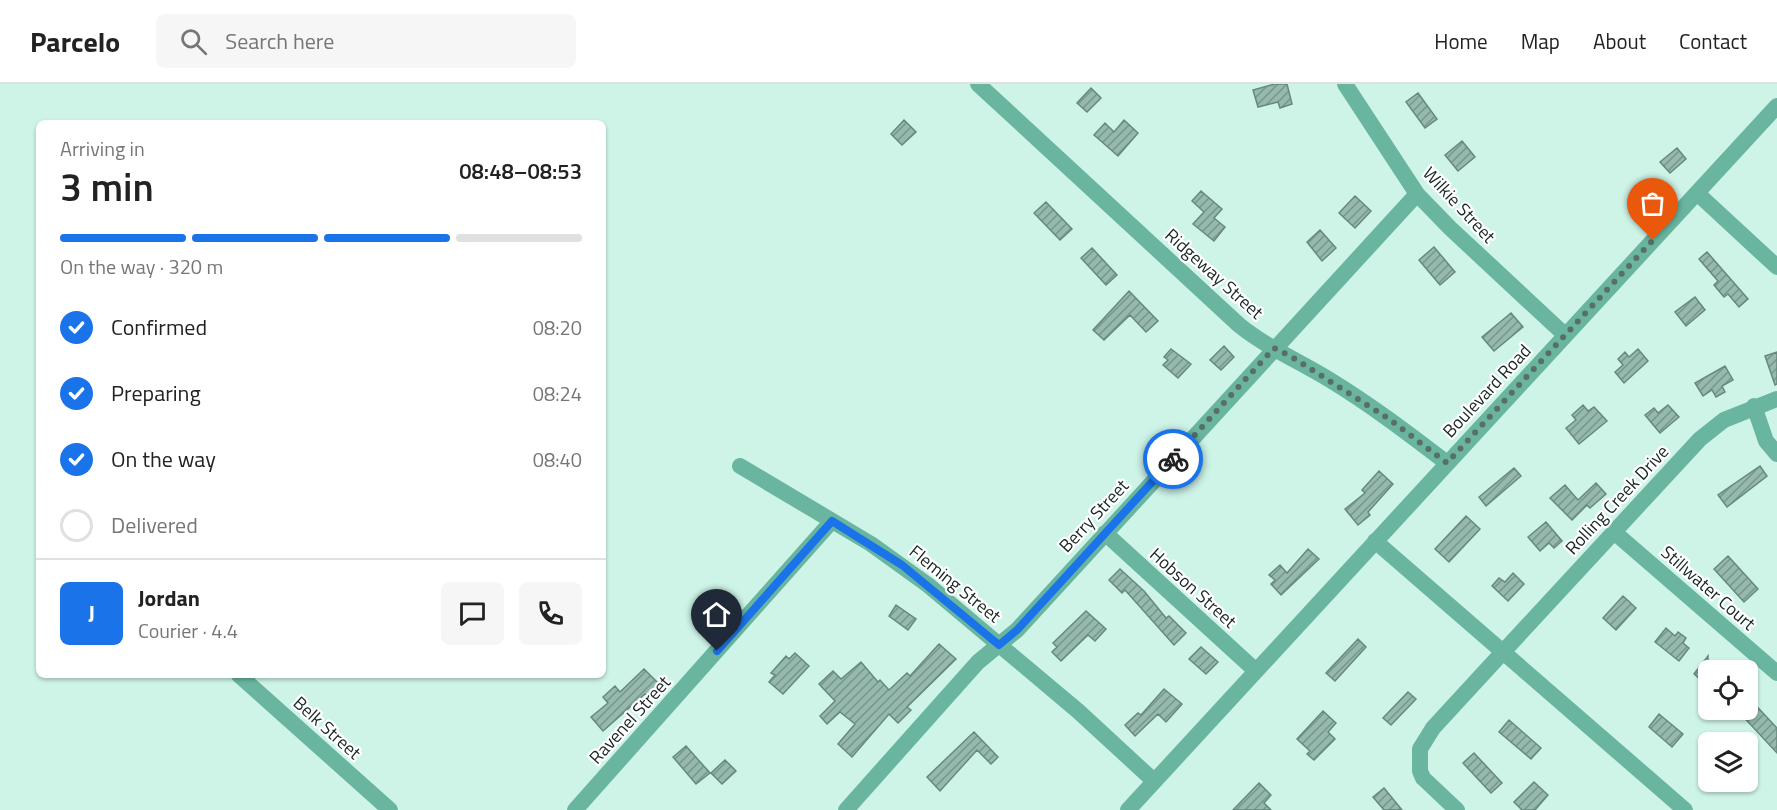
<!DOCTYPE html>
<meta charset="utf-8">
<style>
:root{--surface:#fff;--page:#f6f6f6;--text:#222;--muted:#767676;--line:#e0e0e0;--accent:#1a73e8}
body{margin:0;font-family:"Titillium Web",sans-serif;background:var(--page);color:var(--text);height:100vh;display:flex;flex-direction:column;font-size:22px;white-space:nowrap}
*{box-sizing:border-box;margin:0}
p{font-size:20px;color:var(--muted)}
.icon{flex:none;width:33px;height:33px;fill:none;stroke:currentColor;stroke-width:2;stroke-linecap:round;stroke-linejoin:round}
.map{position:relative;flex:1;overflow:hidden}
.sheet{position:absolute;left:36px;top:36px;width:570px;height:558px;display:flex;flex-direction:column;background:var(--surface);border-radius:9px;box-shadow:0 2px 4px #0004}
.sheet>*{flex:none}
.tools{position:absolute;left:1698px;top:576px;display:grid;gap:12px}
.tools a{display:grid;place-items:center;width:60px;height:60px;border-radius:9px;background:var(--surface);box-shadow:0 2px 4px #0004;font-size:30px}
.pin{position:absolute;display:grid;place-items:center;width:51px;height:51px;color:#fff;margin:-62px -26px;border-radius:50% 50% 50% 0;rotate:-45deg;box-shadow:0 0 6px #0007}
.pin .icon{rotate:45deg}
.courier{position:absolute;display:grid;place-items:center;width:60px;height:60px;margin:-30px;border:4px solid #1a73e8;border-radius:50%;background:#fff;color:#222;box-shadow:0 2px 8px #0007}
.headline em{font-style:normal;font-weight:600}
.headline div{display:flex;flex-direction:column-reverse}
.headline{display:flex;align-items:center;justify-content:space-between;height:102px;padding:0 24px}
h1{font-size:39px;font-weight:600;line-height:45px}
.bar{display:grid;grid-template-columns:repeat(4,1fr);gap:9px 6px;align-content:center;height:72px;padding:0 24px}
.bar i{height:8px;border-radius:4px;background:var(--line)}
.bar .selected{background:var(--accent)}
.bar p{grid-column:span 4}
.line{display:flex;align-items:center;gap:15px;padding:0 24px;border-top:2px solid var(--line)}
.line div{flex:1}
.round{display:grid;place-items:center;flex:none;width:63px;height:63px;border-radius:9px;background:var(--page)}
ol{padding:0 24px;list-style:none}
li{display:flex;align-items:center;gap:18px;height:66px}
li p{margin-inline-start:auto}
li .icon{padding:6px;border-radius:50%;background:var(--accent);color:#fff;stroke-width:4}
li:last-child{color:var(--muted)}
li i{width:33px;height:33px;border:3px solid var(--line);border-radius:50%}
header{display:flex;align-items:center;gap:36px;box-sizing:border-box;height:84px;padding:0 30px;background:var(--surface);border-bottom:2px solid var(--line)}
header strong{font-size:28px}
nav{display:flex;gap:33px;margin-inline-start:auto;font-size:21px}
.search{width:420px;height:54px;background:var(--page);display:flex;align-items:center;gap:15px;box-sizing:border-box;padding:0 21px;border-radius:9px;color:var(--muted);font-size:22px}
.map>svg:first-child{display:block}
.building{fill:url(#building-hatch);stroke:#66897e;stroke-width:1.5}
.lines{fill:none;stroke-linecap:round;stroke-linejoin:round}
.minor{stroke:#6ab5a0;stroke-width:16}
.done{stroke:#586e67;stroke-width:6;stroke-dasharray:0 10.8}
.route{stroke:#1a73e8;stroke-width:8}
.labels{text-anchor:middle;stroke-width:4.5;stroke-linejoin:round;paint-order:stroke}
.street-label{font-size:18px;fill:#182622;stroke:#fff}
</style>
<header>
<strong>Parcelo</strong>
<div class="search"><svg class="icon" aria-label="search" viewBox="0 0 24 24"><circle cx="10" cy="10" r="6"/><path d="M15 15l6 6"/></svg>Search here</div>
<nav><a>Home</a><a>Map</a><a>About</a><a>Contact</a></nav>
</header>
<div class="map">
<svg width="1777" height="726" viewBox="0 0 1777 726">
<defs>
<pattern id="building-hatch" width="6" height="6" patternUnits="userSpaceOnUse" patternTransform="scale(1.5)"><rect width="6" height="6" fill="#95b9ad"/><path d="M-1 1l2-2M0 6l6-6M5 7l2-2" fill="none" stroke="#79968c"/></pattern>
</defs>
<rect width="100%" height="100%" fill="#cef4e8"/>
<!-- building -->
<path class="building" d="M1275 0H1287L1292 20 1280 24 1278 18 1258 23 1253 6Z
M1091 4 1101 14 1087 28 1077 19Z
M1418 9 1437 35 1425 44 1406 18Z
M904 36 916 48 902 61 891 50Z
M1124 36 1138 49 1118 72 1094 51 1105 39 1114 48Z
M1462 57 1475 73 1458 87 1445 71Z
M1677 64 1686 75 1670 89 1660 78Z
M1201 107 1222 125 1214 134 1225 143 1214 157 1193 140 1204 128 1192 117Z
M1355 112 1371 127 1355 144 1339 129Z
M1046 118 1072 145 1060 156 1034 129Z
M1320 146 1336 164 1322 177 1307 158Z
M1434 163 1455 188 1440 201 1419 176Z
M1092 164 1117 191 1106 201 1081 174Z
M1707 168 1748 215 1739 223 1728 210 1724 213 1714 201 1718 197 1699 175Z
M1129 207 1158 237 1146 248 1130 231 1104 256 1093 246Z
M1695 213 1705 226 1686 242 1675 228Z
M1511 229 1523 243 1494 267 1482 253Z
M1224 262 1234 273 1221 286 1210 276Z
M1171 265 1191 280 1178 294 1163 281 1168 276 1164 273Z
M1638 265 1648 277 1624 299 1615 288 1623 281 1618 275 1625 268 1629 273Z
M1777 268V300L1775 301 1765 272Z
M1725 282 1733 296 1722 302 1725 308 1716 313 1712 306 1703 312 1695 299Z
M1583 321 1588 327 1594 323 1607 337 1579 360 1566 344 1576 336 1572 331Z
M1668 321 1679 333 1660 349 1645 331 1654 324 1658 329Z
M1760 382 1767 392 1727 423 1718 411Z
M1514 384 1521 392 1486 422 1479 413Z
M1379 387 1393 400 1368 428 1370 431 1358 441 1345 425 1365 409 1362 406Z
M1596 399 1606 410 1590 424 1587 421 1572 436 1550 414 1565 401 1578 416Z
M1466 432 1480 445 1449 478 1435 465Z
M1546 438 1562 457 1554 464 1549 459 1540 467 1528 453Z
M1308 465 1319 475 1281 511 1271 500 1275 496 1269 491 1280 481 1287 489Z
M1728 472 1758 505 1744 518 1714 485Z
M1120 485 1144 507 1166 534 1169 532 1186 549 1174 561 1125 506 1122 509 1109 496Z
M1513 489 1524 500 1508 517 1492 502 1499 494 1505 498Z
M1623 512 1636 524 1616 546 1603 534Z
M896 521 916 535 908 546 889 532Z
M1086 527 1106 545 1095 557 1088 551 1061 577 1052 568 1057 563 1053 559Z
M1666 544 1675 552 1678 548 1686 554 1683 559 1689 564 1679 577 1655 558Z
M1358 555 1366 563 1335 597 1326 589Z
M939 560 956 575 907 623 911 626 898 639 889 630 852 673 838 660 855 640 840 628 827 640 820 632 835 617 819 600 833 587 841 595 861 578 878 598 880 596 889 606 907 589 910 592Z
M1201 563 1218 578 1206 590 1189 575Z
M795 569 809 582 783 610 769 598 775 591 771 589 786 572 789 575Z
M1708 572V602L1694 590Z
M644 585 660 601 648 612 645 610 603 647 591 633 608 619 603 613 615 602 620 608Z
M1164 605 1182 620 1166 638 1158 630 1135 652 1125 641 1138 629 1141 631Z
M1408 608 1416 615 1391 641 1383 634Z
M1748 613 1777 644V669L1737 626H1748Z
M1323 627 1336 639 1328 648 1335 655 1314 676 1307 670 1310 667 1297 655Z
M1659 630 1683 650 1672 663 1649 643Z
M1509 636 1541 664 1531 675 1499 648Z
M974 648 998 673 991 680 977 666 940 707 927 693Z
M686 662 710 689 696 700 673 673Z
M1474 669 1502 699 1491 709 1463 679Z
M725 676 736 687 722 700 711 689Z
M1534 698 1548 711 1535 726H1522L1514 718Z
M1259 699 1271 711 1264 719 1271 726H1233Z
M1384 704 1402 726H1384L1373 713Z"/>
<g class="lines">
<!-- minor -->
<path class="minor" d="M978 0 1239 241C1266 263 1299 277 1330 296 1371 321 1409 350 1447 379
M1345 0 1417 110 1450 144 1565 251
M1697 109 1777 183
M1754 322 1766 357 1777 370
M740 382 871 460 928 501 1078 627 1154 697
M1614 448 1777 589
M1105 449 1256 587
M1375 457 1503 568 1700 355 1724 336 1777 315
M239 591 390 726
M575 726 832 437
M846 726 978 578 1017 546 1417 110
M1128 726 1777 22
M1457 726 1423 694 1420 687V665L1433 644 1503 568 1685 726"/>
</g>
<g class="lines">
<!-- done -->
<path class="done" d="M1173 375 1274 264 1292 273 1389 335 1447 379 1653 156"/>
<!-- route -->
<path class="route" d="M717 567 832 437 902 481 999 561 1017 546 1173 375"/>
</g>
<g class="labels">
<!-- street labels -->
<g class="street-label">
<text transform="translate(1459 121) rotate(47)" y="6">Wilkie Street</text>
<text transform="translate(1214 190) rotate(42)" y="6">Ridgeway Street</text>
<text transform="translate(1487 307) rotate(-47)" y="6">Boulevard Road</text>
<text transform="translate(1617 416) rotate(-47)" y="6">Rolling Creek Drive</text>
<text transform="translate(1094 432) rotate(-47)" y="6">Berry Street</text>
<text transform="translate(955 500) rotate(39)" y="6">Fleming Street</text>
<text transform="translate(1193 504) rotate(42)" y="6">Hobson Street</text>
<text transform="translate(1708 504) rotate(41)" y="6">Stillwater Court</text>
<text transform="translate(630 636) rotate(-48)" y="6">Ravenel Street</text>
<text transform="translate(327 644) rotate(42)" y="6">Belk Street</text>
</g>
</g>
</svg>
<div class="tools">
<a><svg class="icon" aria-label="locate" viewBox="0 0 24 24"><circle cx="12" cy="12" r="6"/><path d="M12 2v4M12 18v4M2 12h4M18 12h4"/></svg></a>
<a><svg class="icon" aria-label="layers" viewBox="0 0 24 24"><path d="M12 4l9 5-9 5-9-5zM3 14l9 5 9-5"/></svg></a>
</div>
<div class="pin" style="left:1653px;top:156px;background:#ea580c"><svg class="icon" aria-label="bag" viewBox="0 0 24 24"><path d="M5 8h14l-1 12H6zM9 8a3 3 0 0 1 6 0"/></svg></div>
<div class="pin" style="left:717px;top:567px;background:#1f2937"><svg class="icon" aria-label="home" viewBox="0 0 24 24"><path d="M3 11l9-7 9 7M6 9v11h12V9"/></svg></div>
<div class="courier" style="left:1173px;top:375px"><svg class="icon" aria-label="bike" viewBox="0 0 24 24"><circle cx="6" cy="16" r="4"/><circle cx="18" cy="16" r="4"/><path d="M6 16l4-8h5l3 8M10 8l3 8H6M13 5h3"/></svg></div>
<section class="sheet">
<div class="headline"><div><h1>3 min</h1><p>Arriving in</p></div><em>08:48–08:53</em></div>
<div class="bar"><i class="selected"></i><i class="selected"></i><i class="selected"></i><i></i><p>On the way · 320 m</p></div>
<ol>
<li><svg class="icon" aria-label="check" viewBox="0 0 24 24"><path d="M5 12l5 5 9-10"/></svg>Confirmed<p>08:20</p></li>
<li><svg class="icon" aria-label="check" viewBox="0 0 24 24"><path d="M5 12l5 5 9-10"/></svg>Preparing<p>08:24</p></li>
<li><svg class="icon" aria-label="check" viewBox="0 0 24 24"><path d="M5 12l5 5 9-10"/></svg>On the way<p>08:40</p></li>
<li><i></i>Delivered</li>
</ol>
<div class="line" style="height:108px"><b class="round" style="background:var(--accent);color:#fff">J</b><div><b>Jordan</b><p>Courier · 4.4</p></div><a class="round"><svg class="icon" aria-label="chat" viewBox="0 0 24 24"><path d="M4 5h16v11H9l-5 4z"/></svg></a><a class="round"><svg class="icon" aria-label="phone" viewBox="0 0 24 24"><path d="M5 4h4l2 5-3 2q2 4 5 5l2-3 5 2v4C11 20 4 13 5 4z"/></svg></a></div>
</section>
</div>
